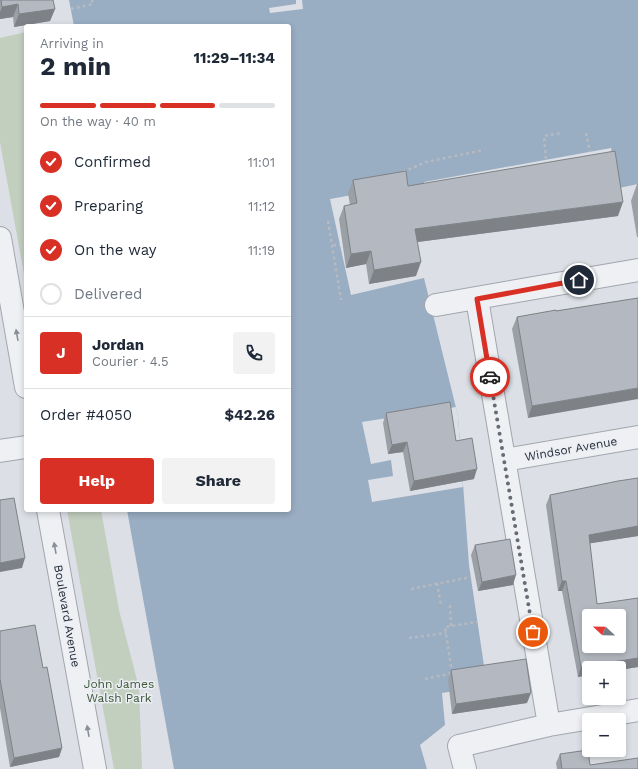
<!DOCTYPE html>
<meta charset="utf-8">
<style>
:root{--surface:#fff;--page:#f2f2f3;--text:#1f2937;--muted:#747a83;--line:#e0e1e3;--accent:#d93025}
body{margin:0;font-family:"Work Sans",sans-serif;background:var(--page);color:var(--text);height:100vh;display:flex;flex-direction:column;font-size:15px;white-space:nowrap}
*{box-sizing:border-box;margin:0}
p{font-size:13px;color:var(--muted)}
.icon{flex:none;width:22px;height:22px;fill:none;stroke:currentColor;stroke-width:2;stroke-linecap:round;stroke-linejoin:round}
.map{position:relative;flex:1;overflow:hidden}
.drawer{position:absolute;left:24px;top:24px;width:267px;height:488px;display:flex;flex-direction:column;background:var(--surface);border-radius:4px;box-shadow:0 2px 6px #0003}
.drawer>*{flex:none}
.needle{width:26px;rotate:292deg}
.fabs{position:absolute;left:582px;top:609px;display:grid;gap:8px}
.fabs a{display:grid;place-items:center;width:44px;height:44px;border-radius:4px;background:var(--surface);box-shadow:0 2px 6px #0003;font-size:20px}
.pin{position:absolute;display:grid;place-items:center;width:34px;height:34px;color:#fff;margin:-17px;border:2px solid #fff;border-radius:50%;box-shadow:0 1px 4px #0007}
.courier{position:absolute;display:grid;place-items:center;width:40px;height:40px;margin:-20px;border:3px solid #d93025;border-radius:50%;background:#fff;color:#222;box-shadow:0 1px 5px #0007}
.overview em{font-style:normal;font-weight:700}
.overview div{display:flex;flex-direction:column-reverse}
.overview{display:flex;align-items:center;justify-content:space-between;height:68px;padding:0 16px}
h1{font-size:26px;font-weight:700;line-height:30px}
.bar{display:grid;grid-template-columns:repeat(4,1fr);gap:6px 4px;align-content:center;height:48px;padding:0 16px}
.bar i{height:5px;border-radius:3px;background:var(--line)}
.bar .selected{background:var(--accent)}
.bar p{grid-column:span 4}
.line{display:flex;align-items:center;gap:10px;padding:0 16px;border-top:1px solid var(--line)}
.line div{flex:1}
.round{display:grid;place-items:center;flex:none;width:42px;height:42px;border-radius:4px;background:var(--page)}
ol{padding:0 16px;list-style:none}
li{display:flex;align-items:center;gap:12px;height:44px}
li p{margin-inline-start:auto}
li .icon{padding:4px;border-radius:50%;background:var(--accent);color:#fff;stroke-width:4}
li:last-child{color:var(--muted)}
li i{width:22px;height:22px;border:2px solid var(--line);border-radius:50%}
.cta{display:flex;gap:8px;margin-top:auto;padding:8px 16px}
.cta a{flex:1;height:46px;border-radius:4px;background:var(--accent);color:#fff;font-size:16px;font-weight:700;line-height:46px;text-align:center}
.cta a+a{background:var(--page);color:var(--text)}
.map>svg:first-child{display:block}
.green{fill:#c2cebe}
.water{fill:#99adc3}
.pier{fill:#dcdfe5}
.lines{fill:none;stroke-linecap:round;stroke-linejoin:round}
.street-casing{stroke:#a2a6ae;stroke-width:24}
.path{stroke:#b6bac0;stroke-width:2.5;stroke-dasharray:3 3;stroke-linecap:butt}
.street{stroke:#eef0f4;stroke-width:22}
.wall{fill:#9b9fa6}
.shaded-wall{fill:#7e8287}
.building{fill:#b4b9c1;stroke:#7e8287;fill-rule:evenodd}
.oneway{fill:#8a8f97}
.done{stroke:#666c76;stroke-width:4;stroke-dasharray:0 7.2}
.route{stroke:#d93025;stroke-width:5}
.labels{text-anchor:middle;stroke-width:3;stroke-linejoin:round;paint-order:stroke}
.street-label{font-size:12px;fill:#272e3a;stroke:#ebeef3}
.park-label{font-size:12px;fill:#3b5435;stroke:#ebeef3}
</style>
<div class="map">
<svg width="638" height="769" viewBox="0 0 638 769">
<rect width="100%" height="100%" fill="#dcdfe5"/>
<!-- green -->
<path class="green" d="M26 32V285L0 142V38Z
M67 510H101L119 610 139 688 142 769H114Z"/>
<!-- water -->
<path class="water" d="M69 0H638V184L619 188 611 148 424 182 429 214 402 186 330 199 351 295 424 278 458 416 469 565 487 686 442 693 445 725 420 745 427 769H174L127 510H289V26H74Z"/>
<!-- pier -->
<path class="pier" d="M296 0H302L303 9 270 13 269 8 296 4Z
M456 407 458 416 463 487 372 502 368 480 393 476 391 460 371 464 362 422Z"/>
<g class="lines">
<!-- street casing -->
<g class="street-casing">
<path id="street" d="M0 238 26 387
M477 299 549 725
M436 305 638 270
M0 451 26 447
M504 460 638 437
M48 510 95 769
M465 769 459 746 549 725 638 710"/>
</g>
<!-- path -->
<path class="path" d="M71 9 93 4 92 0
M586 133 590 152
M546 159 544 136 561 133
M403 172 426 162 484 150
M328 221 341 300
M333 245H340
M437 583 441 605
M411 589 471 577
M450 605 451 626
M409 638 446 633
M452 673 445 627 477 622
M425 679 452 673"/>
<!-- street -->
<use href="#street" class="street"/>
</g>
<!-- wall -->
<path class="wall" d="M0 0H53L55 9 50 21 14 27 13 17 0 19Z
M353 180 408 186 618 216 417 242 416 276 369 284 366 264 346 268 339 219 344 206 350 205 348 193Z
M637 184H638V237H637L631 201Z
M638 298 528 418 512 329 517 317Z
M386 413 456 441 474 479 410 491 403 452 388 454 383 423Z
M638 478V536L590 543 597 604 638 598V667L619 670V668L578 677 562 591H558L546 505 550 495Z
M475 545 513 585 478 591 471 555Z
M0 631 43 668 62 748 59 757 10 767 0 708Z
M451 670 527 703 452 714 448 680Z
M560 754 590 765 638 769H557L556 763Z"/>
<!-- shaded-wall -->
<path class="shaded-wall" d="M18 4 13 17 0 19V12L2 7Z
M55 9 50 21 14 27 19 14Z
M623 202 618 216 410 243 415 229Z
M371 251 366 264 346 268 351 254Z
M421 262 416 276 369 284 374 270Z
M638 388V399L528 418 532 406Z
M407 442 403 452 388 454 392 445Z
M477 469 474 479 410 491 414 481Z
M638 526V536L586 544 589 535Z
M25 558 22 568 0 572V563Z
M516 575 513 585 478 591 482 582Z
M562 581H566L562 591H558Z
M638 658V667L619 670V668H589V675L578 677 581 667Z
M531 693 527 703 452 714 456 704Z
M62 748 59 757 10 767 14 758Z"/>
<!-- building -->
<path class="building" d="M1 0H53L55 9 19 14 18 4 2 7Z
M615 151 623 202 415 229 421 262 374 270 371 251 351 254 344 206 357 203 353 180 406 171 408 186Z
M638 298V388L532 406 517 317 556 310V311Z
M450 402 456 441 472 438 477 469 414 481 407 442 392 445 386 413Z
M638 478V526L589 535 597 604 638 598V658L581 667 566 581H562L550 495 618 481ZM589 616H619V646H589Z
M14 498 25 558 0 563V500Z
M510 539 516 575 482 582 475 545Z
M35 625 43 668 47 667 62 748 14 758 0 679V631Z
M526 659 531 693 456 704 451 670Z
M588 750 590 765 638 758V769H562L560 754Z"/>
<!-- one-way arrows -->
<defs><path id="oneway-solid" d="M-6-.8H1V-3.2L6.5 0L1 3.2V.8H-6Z"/></defs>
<g class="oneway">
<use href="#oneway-solid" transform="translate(17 335) rotate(-100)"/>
<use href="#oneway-solid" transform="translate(55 548) rotate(-100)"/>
<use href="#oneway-solid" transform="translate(88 731) rotate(-100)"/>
</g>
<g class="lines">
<!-- done -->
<path class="done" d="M490 377 533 632"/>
<!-- route -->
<path class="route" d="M490 377 477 299 579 280"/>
</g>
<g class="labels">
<!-- street labels -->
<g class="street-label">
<text transform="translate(571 449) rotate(-10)" y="4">Windsor Avenue</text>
<text transform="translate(67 616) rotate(80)" y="4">Boulevard Avenue</text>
</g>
<!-- park labels -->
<g class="park-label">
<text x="119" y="688">John James<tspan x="119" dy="14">Walsh Park</tspan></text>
</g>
</g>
</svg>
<div class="fabs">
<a><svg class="needle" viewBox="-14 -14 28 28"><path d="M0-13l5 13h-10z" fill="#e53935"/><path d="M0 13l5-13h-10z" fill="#747a83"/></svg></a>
<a>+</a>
<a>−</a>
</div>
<div class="pin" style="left:533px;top:632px;background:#ea580c"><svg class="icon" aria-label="bag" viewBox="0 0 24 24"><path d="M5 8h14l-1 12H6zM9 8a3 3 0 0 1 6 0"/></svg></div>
<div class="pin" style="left:579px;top:280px;background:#1f2937"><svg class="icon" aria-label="home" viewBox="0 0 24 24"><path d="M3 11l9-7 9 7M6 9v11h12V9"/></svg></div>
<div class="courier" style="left:490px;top:377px"><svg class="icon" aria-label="car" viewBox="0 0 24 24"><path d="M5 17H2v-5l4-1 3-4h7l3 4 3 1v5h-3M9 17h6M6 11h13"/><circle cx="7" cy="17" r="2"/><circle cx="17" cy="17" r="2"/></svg></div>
<section class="drawer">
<div class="overview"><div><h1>2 min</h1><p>Arriving in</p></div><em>11:29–11:34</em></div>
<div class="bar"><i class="selected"></i><i class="selected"></i><i class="selected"></i><i></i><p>On the way · 40 m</p></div>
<ol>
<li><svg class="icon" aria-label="check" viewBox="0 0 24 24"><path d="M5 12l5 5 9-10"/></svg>Confirmed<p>11:01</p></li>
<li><svg class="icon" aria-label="check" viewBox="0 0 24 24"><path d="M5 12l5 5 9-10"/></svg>Preparing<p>11:12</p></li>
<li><svg class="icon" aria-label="check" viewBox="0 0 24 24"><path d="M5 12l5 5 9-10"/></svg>On the way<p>11:19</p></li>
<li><i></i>Delivered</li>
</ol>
<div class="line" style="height:72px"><b class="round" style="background:var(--accent);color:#fff">J</b><div><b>Jordan</b><p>Courier · 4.5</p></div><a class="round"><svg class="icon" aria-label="phone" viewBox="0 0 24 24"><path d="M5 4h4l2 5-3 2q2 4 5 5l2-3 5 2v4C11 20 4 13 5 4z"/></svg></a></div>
<div class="line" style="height:52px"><div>Order #4050</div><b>$42.26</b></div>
<div class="cta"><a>Help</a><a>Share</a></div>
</section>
</div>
